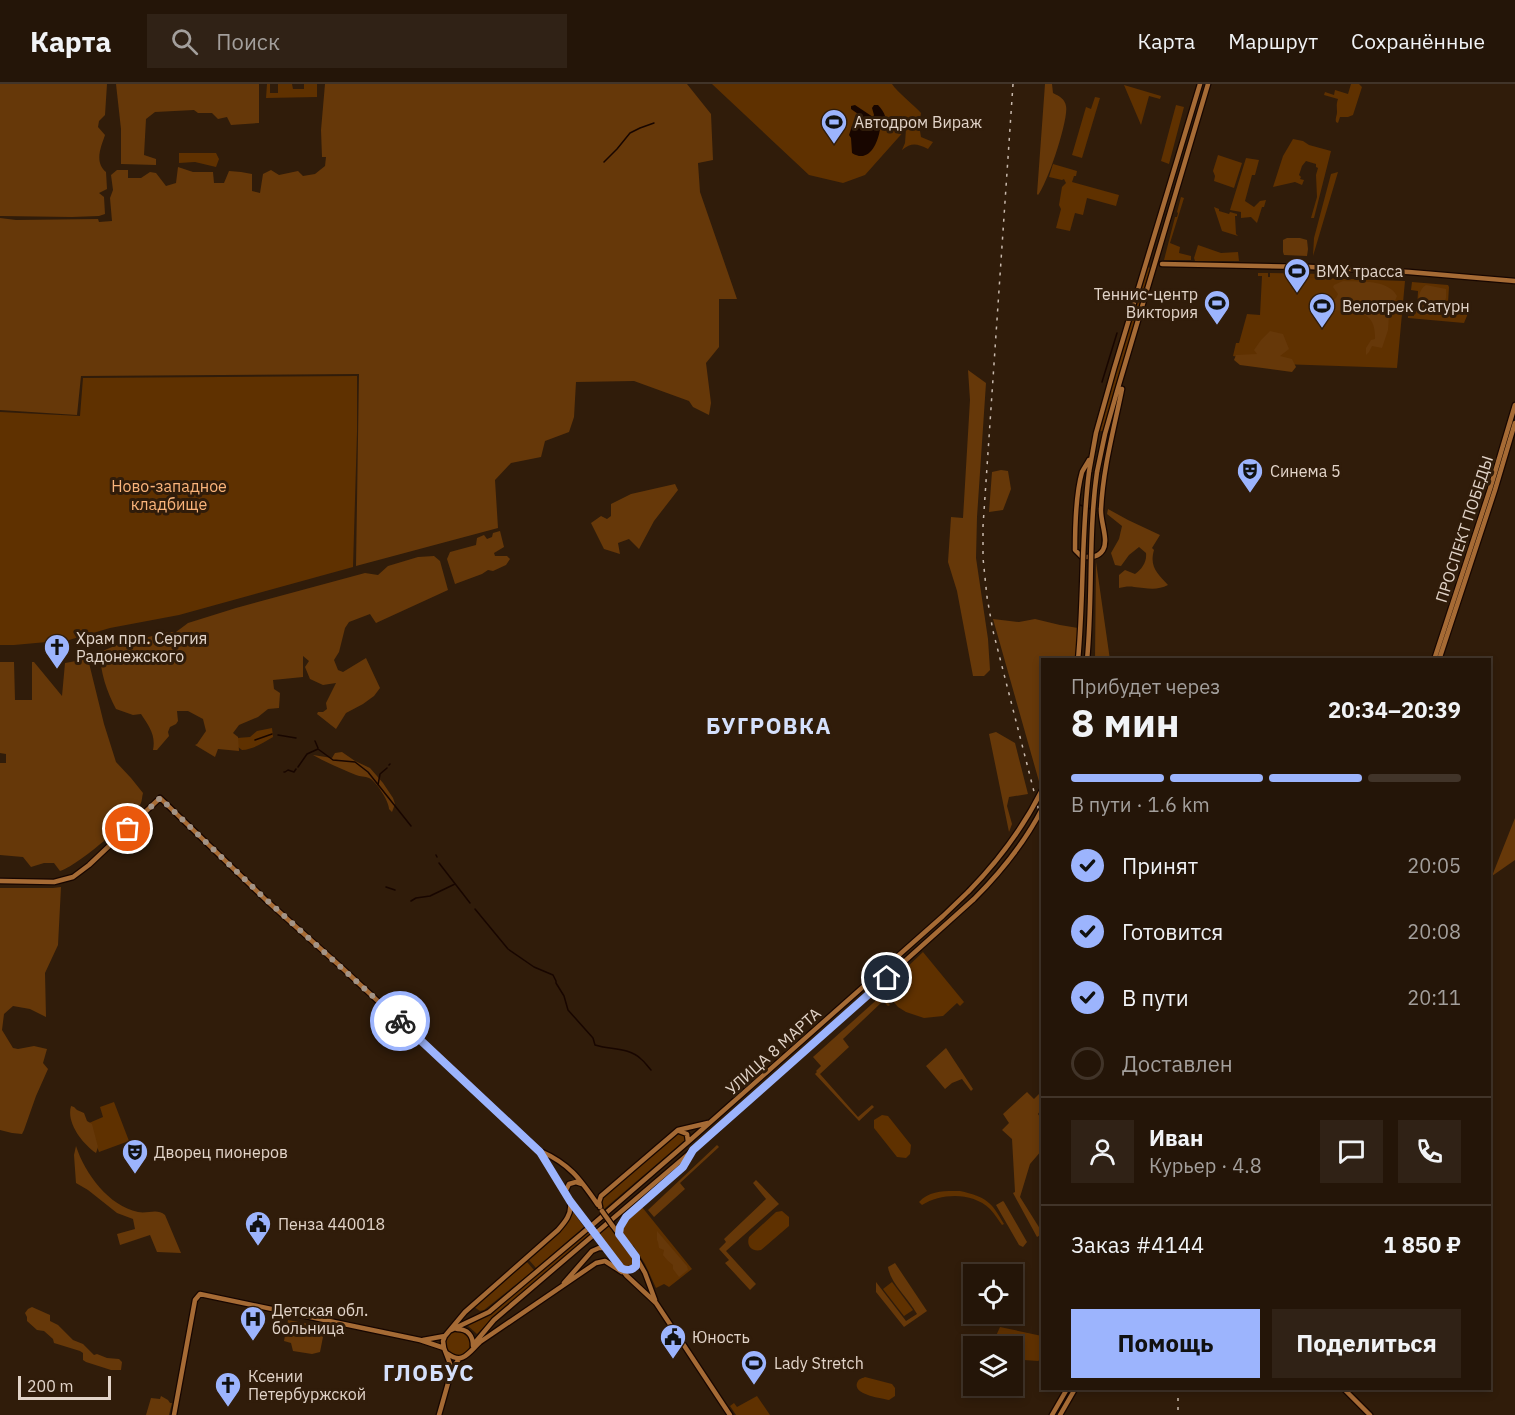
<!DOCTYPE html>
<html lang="ru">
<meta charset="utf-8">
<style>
:root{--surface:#241508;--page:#302216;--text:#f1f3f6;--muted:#a39f9c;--line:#413429;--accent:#9cb4fd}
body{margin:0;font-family:"IBM Plex Sans",sans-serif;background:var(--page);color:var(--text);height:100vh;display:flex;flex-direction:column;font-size:22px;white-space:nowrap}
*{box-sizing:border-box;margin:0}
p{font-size:20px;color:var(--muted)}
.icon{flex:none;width:33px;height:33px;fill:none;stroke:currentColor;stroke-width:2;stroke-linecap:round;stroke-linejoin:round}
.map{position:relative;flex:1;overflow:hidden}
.drawer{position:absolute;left:1041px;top:574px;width:450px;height:732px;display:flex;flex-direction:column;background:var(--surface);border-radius:0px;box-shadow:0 3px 9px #0003,0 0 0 2px var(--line)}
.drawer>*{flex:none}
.controls{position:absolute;left:963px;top:1180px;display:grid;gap:12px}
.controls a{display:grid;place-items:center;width:60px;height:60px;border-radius:0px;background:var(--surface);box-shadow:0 3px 9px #0003,0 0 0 2px var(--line);font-size:30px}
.scale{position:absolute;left:18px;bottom:15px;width:93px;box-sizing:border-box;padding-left:6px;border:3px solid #e2d4c9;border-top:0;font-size:16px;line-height:21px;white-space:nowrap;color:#e2d4c9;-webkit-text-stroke:4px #301c0a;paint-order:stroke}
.pin{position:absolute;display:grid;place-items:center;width:51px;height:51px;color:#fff;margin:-26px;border:3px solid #fff;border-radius:50%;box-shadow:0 2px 6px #0007}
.courier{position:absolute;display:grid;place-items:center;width:60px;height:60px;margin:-30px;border:4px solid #9cb4fd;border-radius:50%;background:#fff;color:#222;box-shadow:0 2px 8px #0007}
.headline em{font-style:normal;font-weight:700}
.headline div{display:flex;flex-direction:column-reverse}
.headline{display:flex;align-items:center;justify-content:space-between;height:102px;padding:0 30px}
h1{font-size:39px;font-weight:700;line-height:45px}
.bar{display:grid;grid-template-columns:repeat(4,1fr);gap:9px 6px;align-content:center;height:72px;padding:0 30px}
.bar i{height:8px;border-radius:4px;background:var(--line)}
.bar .selected{background:var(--accent)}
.bar p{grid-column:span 4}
.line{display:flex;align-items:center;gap:15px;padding:0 30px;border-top:2px solid var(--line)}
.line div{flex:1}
.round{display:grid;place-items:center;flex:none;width:63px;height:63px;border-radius:0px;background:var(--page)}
ol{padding:0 30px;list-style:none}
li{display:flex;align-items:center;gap:18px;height:66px}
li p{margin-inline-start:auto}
li .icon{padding:6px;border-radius:50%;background:var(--accent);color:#111;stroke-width:4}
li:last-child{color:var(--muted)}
li i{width:33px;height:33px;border:3px solid var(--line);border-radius:50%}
.action{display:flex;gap:12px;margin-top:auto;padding:12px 30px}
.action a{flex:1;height:69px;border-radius:0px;background:var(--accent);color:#111;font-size:24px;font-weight:700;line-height:69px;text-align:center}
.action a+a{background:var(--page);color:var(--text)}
header{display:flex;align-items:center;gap:36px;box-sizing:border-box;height:84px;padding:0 30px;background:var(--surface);border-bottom:2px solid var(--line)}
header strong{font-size:28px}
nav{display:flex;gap:33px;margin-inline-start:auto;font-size:21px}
.search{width:420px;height:54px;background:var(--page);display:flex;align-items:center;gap:15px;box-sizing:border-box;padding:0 21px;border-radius:0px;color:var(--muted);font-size:22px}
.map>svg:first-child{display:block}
.green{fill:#5f3100}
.forest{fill:#663809}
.water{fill:#180600}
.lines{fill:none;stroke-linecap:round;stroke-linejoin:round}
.stream{stroke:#180600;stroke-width:1.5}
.major-casing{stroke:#170600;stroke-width:7}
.major{stroke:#a66b35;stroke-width:4.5}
.rail{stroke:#c9baae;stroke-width:1.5;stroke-dasharray:3 6;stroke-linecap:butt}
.major-bridge-casing{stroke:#170600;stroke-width:7;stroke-linecap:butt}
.major-bridge{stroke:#a66b35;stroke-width:4.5}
.done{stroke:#a49486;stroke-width:6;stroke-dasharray:0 10.8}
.route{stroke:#9cb4fd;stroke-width:8}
.labels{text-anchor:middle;stroke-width:6;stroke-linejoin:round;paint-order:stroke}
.poi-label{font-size:16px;fill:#e2d4c9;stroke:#301c0a;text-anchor:start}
.park-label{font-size:16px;fill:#fab47b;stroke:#301c0a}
.street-label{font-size:16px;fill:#e2d4c9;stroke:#301c0a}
.district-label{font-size:22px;font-weight:bold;letter-spacing:1.5px;fill:#d5e0fc;stroke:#301c0a}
</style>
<header>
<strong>Карта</strong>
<div class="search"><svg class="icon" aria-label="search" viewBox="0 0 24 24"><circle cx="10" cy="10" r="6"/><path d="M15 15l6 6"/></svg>Поиск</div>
<nav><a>Карта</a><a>Маршрут</a><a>Сохранённые</a></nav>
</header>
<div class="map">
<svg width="1515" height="1331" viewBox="0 0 1515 1331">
<rect width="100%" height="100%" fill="#301c0a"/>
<!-- green -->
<path class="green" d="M267 0H270V9H278V0H292L293 5H304V0H317V13L266 14Z
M712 0H892C897 8 914 21 921 29L919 41 921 53 933 58 928 65C917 60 912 58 902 66L905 59 906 45 865 91 843 99 809 91Z
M1351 0H1359L1362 3 1353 31 1348 33H1340L1338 39 1336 38C1335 34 1337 32 1337 28 1337 22 1336 21 1338 15L1324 11 1325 8 1334 11 1335 6 1348 10Z
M1124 1 1161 12 1160 15 1149 12 1141 41Z
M1095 13 1100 14 1082 74 1072 71 1086 23 1091 25Z
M1176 21 1184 23 1169 80 1161 77Z
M1293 55 1303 57 1309 61 1331 67 1314 134H1311L1317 113 1316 91 1318 84 1316 83V80L1306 77 1302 82 1299 91 1301 93 1300 95 1304 96 1302 101 1295 98 1273 103 1283 72Z
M179 69H216L219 75 216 83 195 78 179 79Z
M1218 71 1242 79 1234 104 1214 97 1215 92 1213 87Z
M1246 74 1259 76 1255 91H1252L1245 117 1254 123 1260 117 1266 116 1264 123H1262L1257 139 1251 133 1241 134V128L1230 126Z
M1053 80 1077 87 1076 92H1074L1072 98 1119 111 1116 122 1087 114 1083 131 1075 129 1070 147 1056 144 1061 125 1059 121 1062 103 1066 99 1064 95 1062 96 1049 93Z
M1338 88 1313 172 1314 154 1331 90Z
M1181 113 1184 114 1170 159 1180 163 1179 169 1191 172V176H1164L1175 133H1177L1178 129 1177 128Z
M1214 123 1219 125V127L1229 130 1230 128 1237 130V132H1235L1236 150 1238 152 1222 147Z
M1198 161 1221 169 1238 168 1239 177H1195L1194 174Z
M1148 183 1150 184 1103 347H1100L1115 291Z
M1258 189H1268V193H1270V189L1325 190V194L1294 193 1405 197 1397 284 1280 280 1233 272 1236 259H1239L1247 230 1260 231 1262 192H1258Z
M1412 198 1448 201 1449 203 1448 219 1469 227 1464 239 1408 234V232H1414V227H1417L1418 207 1411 206Z
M357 292V348L353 483 179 531 110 544 69 556 14 561H0V328L80 332 83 294Z
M272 644 273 653C263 659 254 665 242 666L238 663 237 654 250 653 257 647Z
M923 868 964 918 960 922 957 919 943 932 924 934 906 928 898 923 883 906Z
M114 1018 129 1057 99 1068 89 1039 103 1033 100 1023Z
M882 1031 888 1032 911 1061 910 1070 906 1074 897 1073 874 1044V1036Z
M679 1049 684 1050 685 1056 604 1125 601 1117 603 1113Z
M960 1107C986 1113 991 1117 1004 1140L1002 1141C998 1136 995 1130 990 1125 972 1108 942 1109 922 1121L919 1118C930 1106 945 1107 960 1107Z
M642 1123 692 1185 669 1203 664 1200 656 1204 645 1180 633 1161 632 1162C630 1158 621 1149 621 1144 621 1138 638 1126 642 1123Z
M782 1127 789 1133V1142L761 1166C752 1168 746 1162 749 1153L776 1128Z
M573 1128 584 1143 536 1184 529 1176C543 1163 567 1146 573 1128Z
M609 1142 630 1170 633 1176 632 1180 629 1183 622 1181 598 1150Z
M588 1147 590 1150 497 1230 477 1250 467 1241 489 1230Z
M527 1178 534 1186 484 1226 480 1227 474 1223Z
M892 1198 913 1226 904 1232 883 1205Z
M1000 1243 1042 1252V1275L1038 1277 1024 1276 1013 1284 1012 1263H991Z
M446 1259a12 12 0 1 1 24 0a12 12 0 1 1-24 0Z
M865 1293 892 1300 895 1304V1312L889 1316C881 1314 853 1311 857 1299 859 1294 861 1295 865 1293Z
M757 1312 770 1331H736L730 1322 734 1319 737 1323Z"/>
<!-- forest -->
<path class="forest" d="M0 0H107L105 31 99 37 98 43 105 51C101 63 94 78 106 88L107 105 99 109 104 113 105 130 99 132 72 133 0 132Z
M116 0H259V39L231 41 227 33 218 35 212 29H198L194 26 155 28 146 35 144 71 156 75V81L121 80V45Z
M325 0H687L711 30 713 76 698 79 700 108 737 215H719V263L706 279 711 319 709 331 693 323 689 317 634 297 576 298 574 333 569 348 545 357 541 373 511 379 495 396 498 444 356 482 359 290 81 292 77 331 0 326V134L16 136 98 135 99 138 112 137 110 114 113 106 111 91 117 86H128V94H141L150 88 156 89 166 102 176 99 178 83 193 88H213L214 99H224L229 87 241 88 252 90V107L260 109 263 90 271 86 279 91 298 87 303 92 315 90 325 82 326 73H322L321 46Z
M1045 0H1052L1053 9C1059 12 1065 15 1066 22 1069 35 1047 101 1038 111L1037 110Z
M1300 154 1307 156 1308 165 1307 172 1284 171 1283 168V156L1287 154Z
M1343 197C1361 198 1388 195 1397 212L1389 231 1388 246 1382 264 1372 262 1369 268 1366 271V264L1371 256 1375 255C1376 225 1356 228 1334 226L1332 221 1333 216 1336 214 1338 210 1333 203 1334 201Z
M1426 201 1446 205V214L1444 220 1433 221 1418 230C1418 221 1417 206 1426 201Z
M1270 247 1283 250 1289 265 1280 272 1292 275 1296 283 1292 288 1240 281 1234 276 1236 271 1257 270 1254 266 1261 256Z
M968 286 986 299 977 433 976 474 988 555 990 586 984 592H973L957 507 948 478 951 433 963 434 970 316Z
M1001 386 1008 387 1011 405 1003 426 989 428 992 388Z
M675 400 678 406 654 437 639 465 629 455 618 459 620 470 604 465 591 439 601 432 607 435 611 432V420L631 410Z
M1108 425 1128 436 1160 451 1152 464 1154 466C1149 483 1158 490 1168 501 1157 507 1146 504 1134 503 1129 502 1124 503 1119 504V491L1125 486 1135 490C1142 485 1147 478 1146 469L1139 463 1129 471 1121 482 1115 481 1111 469 1119 455 1122 442 1107 430Z
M500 447 504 463 494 469 495 472H507L510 475 506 481 493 487 488 486 482 490 455 500 447 475 450 468 476 461 477 454 484 451 487 455 492 453 493 449Z
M434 472 440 477 448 506 376 539 370 530 349 538 345 544 339 568 334 576 338 586 343 588 366 574 380 604 374 612 363 620 346 629 336 645 317 630 318 628H323L327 625 326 619 336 599 323 601 310 595 305 583 309 577 303 572V593L273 596 274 605 280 609 279 624 268 625 258 633 239 641 233 649 238 653 239 667 218 665 215 673 195 661 197 660 206 647 203 635 188 627H177L178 637 176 640 170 643 168 648 169 652 157 666H153C156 651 149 642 141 630L133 631 116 625C107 608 100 588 100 568L117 561 168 548H176L188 539 236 524 365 489 378 491 388 482 418 473Z
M1096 478 1110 576H1095Z
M993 535 1019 538 1035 535 1060 541 1078 544 1075 576H1042V695L1040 701Z
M88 575 104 640 116 678 131 694 143 709C142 713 142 716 141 719 134 734 76 783 60 787L54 779H44L31 783 23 773 0 771V679H6V670L0 669V578H14L15 616H32V578H34L62 612 65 579Z
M996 648 1015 659 1028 710 1009 713 1007 722 1012 740 1009 748 989 650Z
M342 668 355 677 370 684 383 699 393 714 395 720 392 728 389 725C389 717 376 697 369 694 365 692 360 693 356 691 342 685 327 679 313 671L332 674 335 669Z
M1515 734V776L1492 792Z
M61 803 58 861 45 889 46 933 30 925 13 922 4 930 2 946 13 964 18 965 34 962 47 965 43 979 48 985 36 1012 24 1046 22 1050 12 1049 0 1046V804H53Z
M882 911 890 921 888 922 883 917 843 955 849 963 820 990 858 1033 872 1021 874 1023 859 1037 815 990 817 988 816 987 821 982 813 973Z
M946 964 973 1005 971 1007 962 995 952 999 945 1005 926 982Z
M1042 1007V1024L1038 1030 1042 1036V1054L1041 1055 1042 1057V1066L1030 1080 1020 1113 1042 1148V1150L1037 1153 1013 1109 1015 1108 1012 1055 1002 1046 1009 1039 1003 1030 1027 1008 1034 1015Z
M71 1022 74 1023 77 1026 84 1029 87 1037 92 1040 98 1063 96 1069C83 1060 66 1039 71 1022Z
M717 1061 719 1063 680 1099 685 1105 654 1133 648 1126Z
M76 1062C85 1090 109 1122 138 1128 148 1130 157 1124 165 1131L181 1169 157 1168 150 1151 120 1161 117 1150 135 1145 133 1135 117 1129 88 1106 76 1099 74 1071Z
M756 1096 779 1120 726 1167 756 1200 750 1206 725 1179 729 1176 719 1165 726 1158 724 1155 766 1115 753 1099Z
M1003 1117 1004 1118 1027 1158 1023 1163 1019 1161 996 1121Z
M657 1147 687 1182 688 1186 679 1193 673 1185V1181C669 1178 666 1175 663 1171L664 1166 659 1164 658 1158 657 1156Z
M895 1179 927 1227 904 1243 876 1208V1198L906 1237 917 1230C909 1215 890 1199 888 1183Z
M32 1223 50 1231V1237L58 1241 73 1256 83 1260 94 1271 97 1270 107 1274 119 1275 122 1278 121 1286H111L86 1278 83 1276V1269L80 1267 54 1259 53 1255 44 1247 37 1246 27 1237V1233L25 1229 28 1225Z
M288 1236 325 1243 320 1268 312 1270 293 1267 291 1259 284 1257Z
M161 1312 168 1316 170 1319H172L169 1331H146L151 1314 160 1315Z"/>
<!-- water -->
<path class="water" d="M855 21 873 33 874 31 872 24 874 21H878C885 28 887 36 888 46L885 41 880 45C878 59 869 80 852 69L851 54 849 51 852 42 855 43 858 41 863 43 868 37 851 25V22Z"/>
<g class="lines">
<!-- stream -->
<path class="stream" d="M604 78 617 65 630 49 640 44 654 39
M1102 298 1117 249
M1080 421 1096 427
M278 651 296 654
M255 656 272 650
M315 657 318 664
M389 681 390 680
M298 683 307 670 318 665 333 676 355 678 368 688 411 742
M284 688H285L288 686 294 688 296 685
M378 701 380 690 387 684
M436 771 437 773
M439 779 470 819
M386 803 395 806
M411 817 416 814 430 812 455 800
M475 825 508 865 534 883 553 891 556 897V899L564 912 568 926 593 954 595 961C610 966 629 963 641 975 645 978 647 982 651 986"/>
<!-- major casing -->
<g class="major-casing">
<path id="major" d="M1162 180 1310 183 1409 188 1515 197
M1089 376C1087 380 1084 384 1082 388 1076 409 1075 445 1075 466L1082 473C1090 473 1098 474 1103 466 1109 456 1100 437 1101 425 1103 384 1114 345 1122 305L1118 304
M1089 388 1096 349 1114 285 1200 0
M1097 388 1105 350 1118 304 1208 0
M1434 576 1490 405 1515 321
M1439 576 1495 406 1515 339
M0 797 54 798 73 793 89 781 160 714 267 817 340 882 540 1067 570 1117 586 1139
M679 1047 687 1050 688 1058
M540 1067C570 1080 580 1095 598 1121
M566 1110V1106L569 1100 576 1098 582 1100
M600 1123 599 1118 601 1112 678 1046 708 1039
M612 1141 636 1173 645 1189 655 1216
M619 1150V1143L626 1133 683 1083 692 1068
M597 1153 626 1191 656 1219 730 1331
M621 1184 626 1186 633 1184 637 1179V1174
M564 1199 592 1167 599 1164H606
M457 1245C468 1245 473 1252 473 1262
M451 1246 489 1228 591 1142 688 1058 943 832 969 807
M423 1256 445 1252
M473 1261 494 1236 719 1044 974 815
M448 1270C463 1281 469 1268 480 1258L596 1179 605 1177 622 1188
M452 1285 444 1264 443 1257 445 1252 465 1228 558 1146C565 1138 572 1130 570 1119
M1344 1305 1370 1331
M174 1331 195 1216 200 1210 420 1256 444 1264
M439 1331 452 1285 459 1275
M1052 1331 1067 1305
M1060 1331 1075 1305"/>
</g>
<!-- major -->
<use href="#major" class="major"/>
<!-- rail -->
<path class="rail" d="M1013 0 983 442V474L987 513 993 547 1042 739
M1178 1305V1331"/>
<!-- major-bridge casing -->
<g class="major-bridge-casing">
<path id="major-bridge" d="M1078 576C1084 513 1081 450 1089 388
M1087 576C1093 514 1088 451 1097 388
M969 807C999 776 1023 744 1042 706
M974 815C1001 788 1025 758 1042 725
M602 1127 612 1141
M586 1139 597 1153"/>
</g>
<!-- major-bridge -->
<use href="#major-bridge" class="major-bridge"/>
</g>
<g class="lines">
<!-- done -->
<path class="done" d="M128 745 160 714 260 810 400 937"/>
<!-- route -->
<path class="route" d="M400 937 540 1068 570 1117 621 1184C627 1187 631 1187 636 1182V1173L619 1150 620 1143 626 1133 683 1083 693 1066 887 894"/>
</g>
<!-- icons -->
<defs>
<g id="stadium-pin" transform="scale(1.35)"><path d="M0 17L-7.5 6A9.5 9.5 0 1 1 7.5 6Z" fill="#9cb4fd" stroke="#301c0a"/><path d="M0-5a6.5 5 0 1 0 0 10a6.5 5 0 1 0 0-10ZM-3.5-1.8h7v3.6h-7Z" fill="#111"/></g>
<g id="theatre-pin" transform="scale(1.35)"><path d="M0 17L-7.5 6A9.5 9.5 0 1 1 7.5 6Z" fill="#9cb4fd" stroke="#301c0a"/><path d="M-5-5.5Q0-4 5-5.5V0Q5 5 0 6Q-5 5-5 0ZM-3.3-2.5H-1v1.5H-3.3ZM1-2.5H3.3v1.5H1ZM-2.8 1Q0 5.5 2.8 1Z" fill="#111"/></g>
<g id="church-pin" transform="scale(1.35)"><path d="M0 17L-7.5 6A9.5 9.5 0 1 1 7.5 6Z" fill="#9cb4fd" stroke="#301c0a"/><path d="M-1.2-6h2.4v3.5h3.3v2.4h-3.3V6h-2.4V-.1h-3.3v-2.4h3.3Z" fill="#111"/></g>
<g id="civic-pin" transform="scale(1.35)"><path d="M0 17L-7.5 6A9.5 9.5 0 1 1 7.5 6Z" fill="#9cb4fd" stroke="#301c0a"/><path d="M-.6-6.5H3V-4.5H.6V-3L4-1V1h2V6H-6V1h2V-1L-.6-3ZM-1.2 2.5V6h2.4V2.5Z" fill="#111"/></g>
<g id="hospital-pin" transform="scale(1.35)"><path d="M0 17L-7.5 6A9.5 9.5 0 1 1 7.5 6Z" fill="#9cb4fd" stroke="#301c0a"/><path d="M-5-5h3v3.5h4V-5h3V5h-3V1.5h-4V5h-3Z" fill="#111"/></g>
</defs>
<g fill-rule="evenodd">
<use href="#stadium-pin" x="834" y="38"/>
<use href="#stadium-pin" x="1297" y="187"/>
<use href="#stadium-pin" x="1217" y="219"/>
<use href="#stadium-pin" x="1322" y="222"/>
<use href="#theatre-pin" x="1250" y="387"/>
<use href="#church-pin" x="57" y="563"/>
<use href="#theatre-pin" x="135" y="1068"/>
<use href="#civic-pin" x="258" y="1140"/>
<use href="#hospital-pin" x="253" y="1235"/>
<use href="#civic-pin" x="673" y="1253"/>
<use href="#stadium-pin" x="754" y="1279"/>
<use href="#church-pin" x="228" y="1301"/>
</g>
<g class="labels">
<!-- poi labels -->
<g class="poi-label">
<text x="854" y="44">Автодром Вираж</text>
<text x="1316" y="193">BMX трасса</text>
<text x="1198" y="216" text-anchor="end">Теннис-центр<tspan x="1198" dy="18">Виктория</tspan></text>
<text x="1342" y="228">Велотрек Сатурн</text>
<text x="1270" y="393">Синема 5</text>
<text x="76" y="560">Храм прп. Сергия<tspan x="76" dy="18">Радонежского</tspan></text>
<text x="154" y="1074">Дворец пионеров</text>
<text x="278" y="1146">Пенза 440018</text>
<text x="272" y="1232">Детская обл.<tspan x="272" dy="18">больница</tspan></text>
<text x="692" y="1259">Юность</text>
<text x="774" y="1285">Lady Stretch</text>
<text x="248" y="1298">Ксении<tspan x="248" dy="18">Петербуржской</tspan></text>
</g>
<!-- park labels -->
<g class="park-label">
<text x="169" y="408">Ново-западное<tspan x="169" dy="18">кладбище</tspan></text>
</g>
<!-- street labels -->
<g class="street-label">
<text transform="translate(1464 445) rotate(-72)" y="6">ПРОСПЕКТ ПОБЕДЫ</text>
<text transform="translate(773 967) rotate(-42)" y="6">УЛИЦА 8 МАРТА</text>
</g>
<!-- district labels -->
<g class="district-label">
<text x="769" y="650">БУГРОВКА</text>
<text x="429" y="1297">ГЛОБУС</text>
</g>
</g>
</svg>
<div class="controls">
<a><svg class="icon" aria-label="locate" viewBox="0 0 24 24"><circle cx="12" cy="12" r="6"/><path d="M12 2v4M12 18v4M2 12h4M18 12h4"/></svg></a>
<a><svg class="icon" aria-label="layers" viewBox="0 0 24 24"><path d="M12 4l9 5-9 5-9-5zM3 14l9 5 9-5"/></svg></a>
</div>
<div class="scale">200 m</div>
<div class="pin" style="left:128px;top:745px;background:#ea580c"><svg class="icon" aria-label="bag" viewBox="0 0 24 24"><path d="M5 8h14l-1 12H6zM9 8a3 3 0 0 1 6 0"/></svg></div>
<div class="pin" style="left:887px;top:894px;background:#1f2937"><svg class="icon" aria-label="home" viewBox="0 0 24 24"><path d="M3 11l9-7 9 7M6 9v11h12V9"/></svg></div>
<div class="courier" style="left:400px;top:937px"><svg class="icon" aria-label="bike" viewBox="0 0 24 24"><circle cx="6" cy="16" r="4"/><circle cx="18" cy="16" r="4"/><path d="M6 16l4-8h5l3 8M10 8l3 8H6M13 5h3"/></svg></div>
<section class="drawer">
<div class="headline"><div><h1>8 мин</h1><p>Прибудет через</p></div><em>20:34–20:39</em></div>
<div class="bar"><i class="selected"></i><i class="selected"></i><i class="selected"></i><i></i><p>В пути · 1.6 km</p></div>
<ol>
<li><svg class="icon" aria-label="check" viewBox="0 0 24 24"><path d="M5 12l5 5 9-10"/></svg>Принят<p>20:05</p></li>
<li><svg class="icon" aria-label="check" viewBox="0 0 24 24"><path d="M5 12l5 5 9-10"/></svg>Готовится<p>20:08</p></li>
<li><svg class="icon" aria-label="check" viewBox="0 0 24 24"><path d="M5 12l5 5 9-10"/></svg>В пути<p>20:11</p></li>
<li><i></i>Доставлен</li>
</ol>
<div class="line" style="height:108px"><a class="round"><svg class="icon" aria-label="person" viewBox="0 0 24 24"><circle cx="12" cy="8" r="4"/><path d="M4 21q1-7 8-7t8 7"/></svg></a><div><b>Иван</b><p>Курьер · 4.8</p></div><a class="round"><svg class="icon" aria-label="chat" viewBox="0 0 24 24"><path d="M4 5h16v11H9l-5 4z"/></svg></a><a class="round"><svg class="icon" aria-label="phone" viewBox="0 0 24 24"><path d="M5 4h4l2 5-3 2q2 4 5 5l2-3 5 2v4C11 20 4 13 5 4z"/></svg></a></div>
<div class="line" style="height:78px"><div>Заказ #4144</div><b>1 850 ₽</b></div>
<div class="action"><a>Помощь</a><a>Поделиться</a></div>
</section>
</div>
